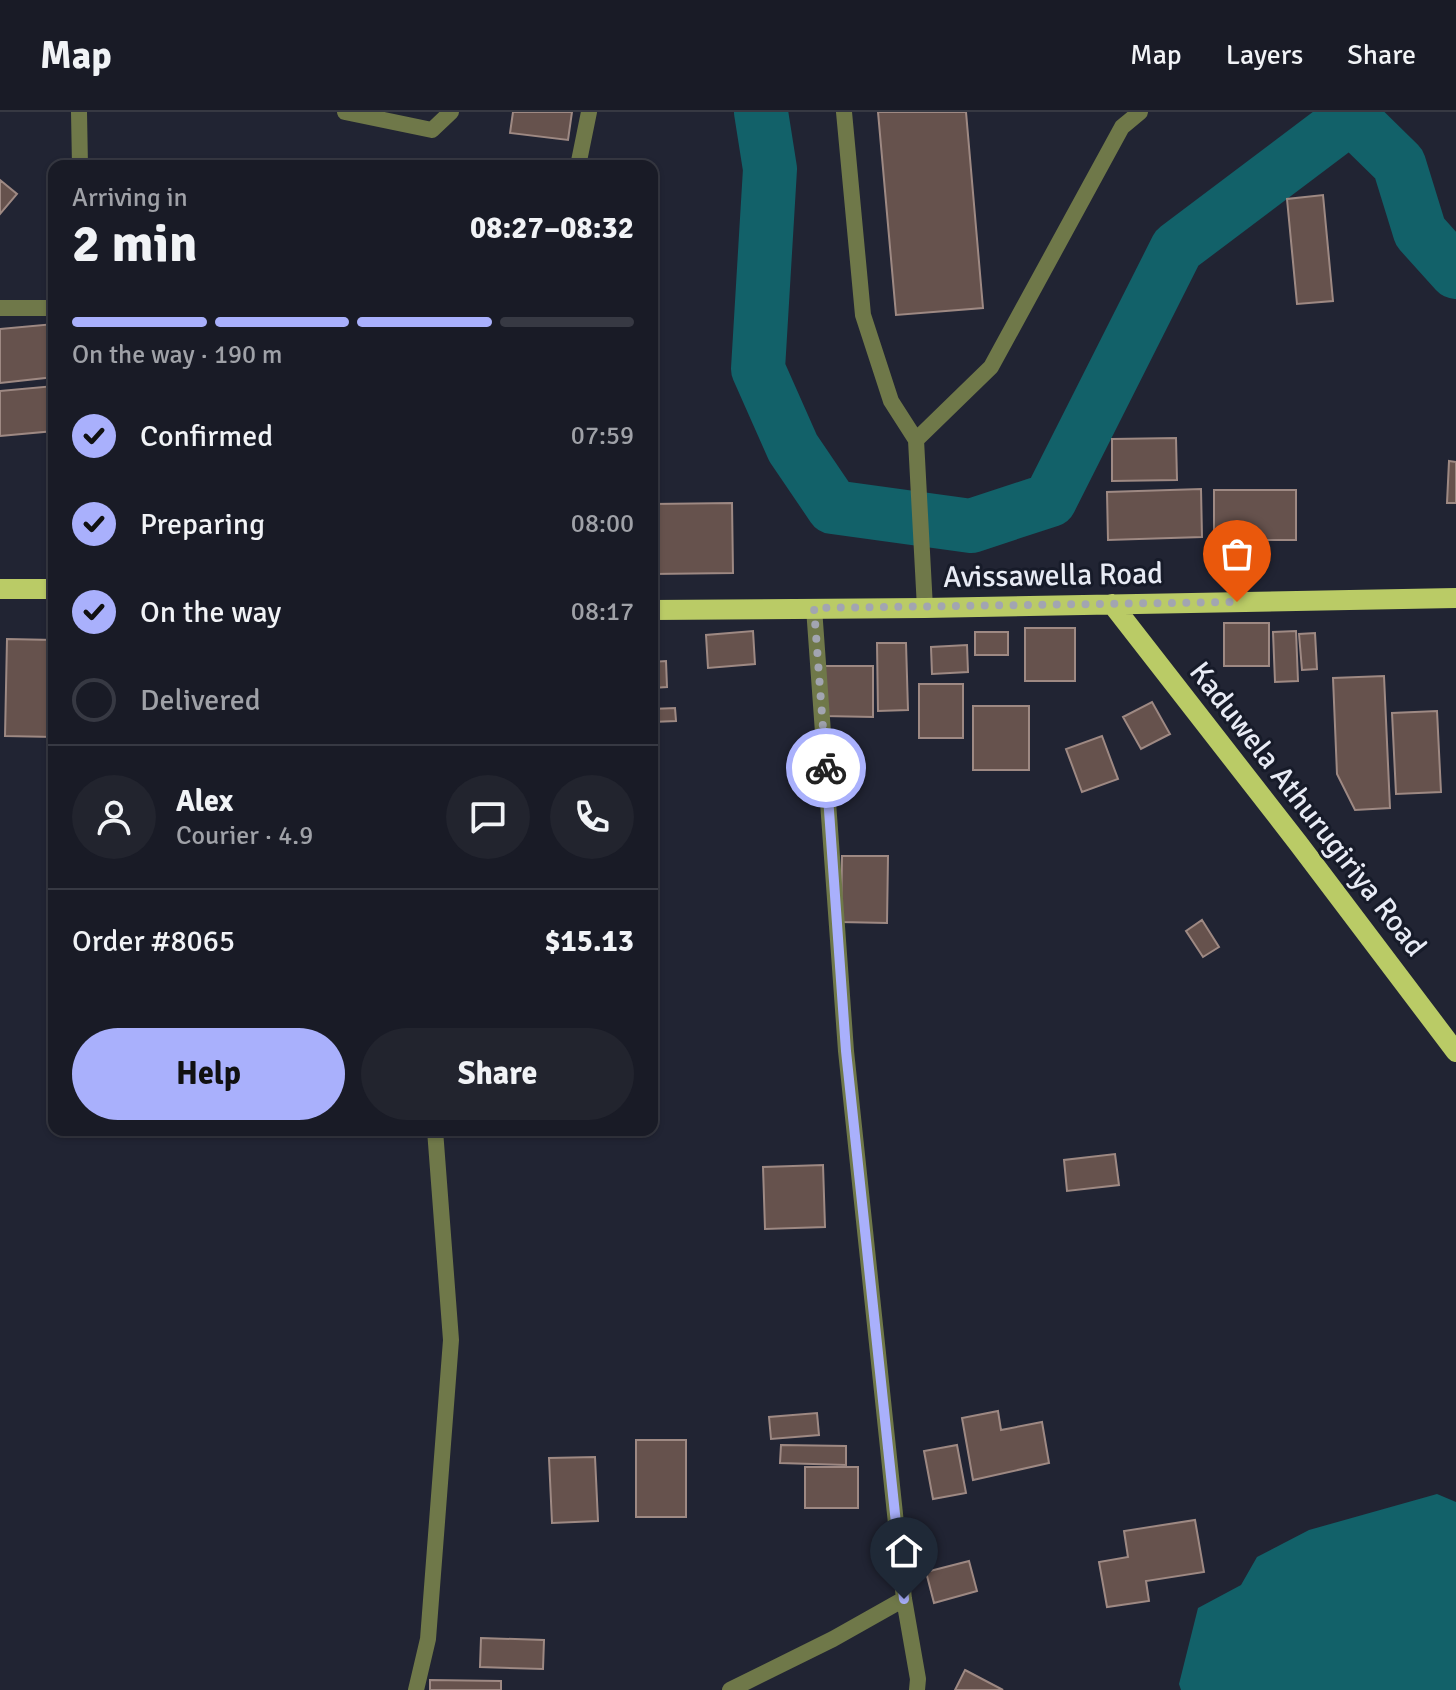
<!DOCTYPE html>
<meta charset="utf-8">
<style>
:root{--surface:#191b26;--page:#22242e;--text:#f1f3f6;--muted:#9fa1a7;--line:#373943;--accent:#a9b0fc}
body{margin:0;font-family:Signika,sans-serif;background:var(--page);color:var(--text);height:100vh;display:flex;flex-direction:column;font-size:30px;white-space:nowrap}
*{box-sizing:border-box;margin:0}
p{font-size:26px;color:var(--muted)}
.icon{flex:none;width:44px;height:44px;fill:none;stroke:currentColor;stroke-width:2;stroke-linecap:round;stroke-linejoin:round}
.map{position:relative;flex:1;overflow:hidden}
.drawer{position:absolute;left:48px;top:48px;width:610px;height:976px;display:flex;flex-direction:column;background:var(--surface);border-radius:16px;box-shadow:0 2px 6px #0004,0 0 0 2px var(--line)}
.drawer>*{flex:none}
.pin{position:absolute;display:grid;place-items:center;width:68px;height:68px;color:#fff;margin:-82px -34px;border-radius:50% 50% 50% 0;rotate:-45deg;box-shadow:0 0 8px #0007}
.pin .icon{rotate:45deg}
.courier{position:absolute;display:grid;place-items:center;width:80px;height:80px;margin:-40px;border:6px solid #a9b0fc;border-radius:50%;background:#fff;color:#222;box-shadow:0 2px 10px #0007}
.summary em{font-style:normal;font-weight:700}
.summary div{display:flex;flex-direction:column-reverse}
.summary{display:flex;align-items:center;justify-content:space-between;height:136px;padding:0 24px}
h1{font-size:52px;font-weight:700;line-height:60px}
.bar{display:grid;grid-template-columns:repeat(4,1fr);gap:12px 8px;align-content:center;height:96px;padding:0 24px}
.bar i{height:10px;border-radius:6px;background:var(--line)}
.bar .selected{background:var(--accent)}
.bar p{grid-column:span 4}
.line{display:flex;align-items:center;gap:20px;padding:0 24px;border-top:2px solid var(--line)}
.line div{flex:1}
.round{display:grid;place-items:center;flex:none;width:84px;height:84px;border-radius:42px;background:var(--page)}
ol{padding:0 24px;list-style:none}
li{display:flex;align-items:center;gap:24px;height:88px}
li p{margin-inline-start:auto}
li .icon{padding:8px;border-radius:50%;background:var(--accent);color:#111;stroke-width:4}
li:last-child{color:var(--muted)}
li i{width:44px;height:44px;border:4px solid var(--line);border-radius:50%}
.cta{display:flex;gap:16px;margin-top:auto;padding:16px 24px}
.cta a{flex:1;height:92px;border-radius:48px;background:var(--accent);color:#111;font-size:32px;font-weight:700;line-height:92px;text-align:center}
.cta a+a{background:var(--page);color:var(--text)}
header{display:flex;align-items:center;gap:48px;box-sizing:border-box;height:112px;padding:0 40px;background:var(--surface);border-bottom:2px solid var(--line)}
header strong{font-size:38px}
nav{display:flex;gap:44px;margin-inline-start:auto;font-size:28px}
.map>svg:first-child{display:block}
.water{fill:#126169}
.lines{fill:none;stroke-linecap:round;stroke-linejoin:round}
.river{stroke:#126169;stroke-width:54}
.building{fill:#66524d;stroke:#9e8983;stroke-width:2}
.street{stroke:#6f7849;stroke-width:16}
.primary{stroke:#bacb66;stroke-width:20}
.done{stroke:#a2a5b1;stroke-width:8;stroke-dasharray:0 14.4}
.route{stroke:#a9b0fc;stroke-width:10}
.labels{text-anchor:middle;stroke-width:6;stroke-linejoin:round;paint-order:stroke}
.street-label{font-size:30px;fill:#e8ebf5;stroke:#171b29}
</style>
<header>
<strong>Map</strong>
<nav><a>Map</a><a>Layers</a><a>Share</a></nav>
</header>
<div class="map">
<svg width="1456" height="1578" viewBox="0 0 1456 1578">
<rect width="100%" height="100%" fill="#212433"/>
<!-- water -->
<path class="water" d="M1437 1382 1456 1390V1578H1181L1179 1572 1198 1496 1241 1473 1257 1445 1309 1418Z"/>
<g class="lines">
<!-- river -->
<path class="river" d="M761 0 770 57 758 257 793 336 833 395 971 414 1050 388 1177 136 1351 5 1399 52 1420 120 1456 160"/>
</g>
<!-- building -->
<path class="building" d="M513 0H572L568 28 510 21Z
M878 0H966L983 196 896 203Z
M0 68 17 82 0 102Z
M1323 83 1333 189 1297 192 1287 87Z
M54 212V265L0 271V217Z
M54 274V319L0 324V279Z
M1176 326 1177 368 1112 369V327Z
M1449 349 1456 350V391H1447Z
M1201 377 1202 425 1108 428 1107 380Z
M1214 378H1296V428H1214Z
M732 391 733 461 652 462V392Z
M1224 511H1269V554H1224Z
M1025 516H1075V569H1025Z
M753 519 755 552 708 556 706 523Z
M1296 519 1298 569 1275 570 1273 520Z
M975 520H1008V543H975Z
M1315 521 1317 557 1302 558 1299 522Z
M7 527 54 528V625L5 624Z
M877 531H906L908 598 878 599Z
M967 533 968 560 932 562 931 535Z
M666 549 667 575 652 576V550Z
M825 554H873V605L824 604Z
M1384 564 1390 696 1355 698 1337 662 1333 566Z
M919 572H963V626H919Z
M1152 590 1170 622 1141 637 1123 605Z
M973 594H1029V658H973Z
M675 596 676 609 652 610V597Z
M1437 599 1441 680 1396 682 1392 601Z
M1102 624 1118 667 1082 680 1066 637Z
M842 744H888L887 811 841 810Z
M1202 808 1219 835 1203 845 1186 819Z
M1115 1042 1119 1073 1067 1079 1064 1048Z
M823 1053 825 1115 765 1117 763 1055Z
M998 1299 1001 1318 1042 1310 1049 1351 973 1368 962 1306Z
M817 1301 819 1323 771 1327 769 1305Z
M636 1328H686V1405H636Z
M781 1333 846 1334V1353L780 1351Z
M957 1333 966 1381 933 1387 924 1339Z
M595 1345 598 1409 552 1411 549 1346Z
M805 1355H858V1396H805Z
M1195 1408 1204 1460 1146 1469 1149 1489 1107 1495 1099 1450 1128 1445 1124 1419Z
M969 1449 977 1479 934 1491 926 1460Z
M481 1526 544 1528 543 1557 480 1555Z
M965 1558 1003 1578H955Z
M430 1568 501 1569V1578H430Z"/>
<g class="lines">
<!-- street -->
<path class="street" d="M79 0 80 54
M345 0 432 18 451 0
M844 0 863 203 891 289 916 328 925 496
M578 54 589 0
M0 196H54
M916 328 991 255 1122 15 1140 0
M814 496 846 939 904 1487 918 1567 917 1578
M416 1578 428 1527 451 1228 435 1018
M730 1578 833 1527 904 1487"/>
<!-- primary -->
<path class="primary" d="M0 477H54
M1112 492 1298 731 1456 940
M652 498 925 496 1456 486"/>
</g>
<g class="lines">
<!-- done -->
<path class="done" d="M826 656 814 496 1237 490"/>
<!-- route -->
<path class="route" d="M826 656 846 939 904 1487"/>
</g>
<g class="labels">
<!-- street labels -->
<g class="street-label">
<text transform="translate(1053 463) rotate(-1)" y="10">Avissawella Road</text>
<text transform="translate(1308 697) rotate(52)" y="10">Kaduwela Athurugiriya Road</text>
</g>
</g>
</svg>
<div class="pin" style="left:1237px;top:490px;background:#ea580c"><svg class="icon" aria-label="bag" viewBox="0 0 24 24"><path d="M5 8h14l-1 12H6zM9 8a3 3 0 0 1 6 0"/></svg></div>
<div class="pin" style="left:904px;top:1487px;background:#1f2937"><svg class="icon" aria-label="home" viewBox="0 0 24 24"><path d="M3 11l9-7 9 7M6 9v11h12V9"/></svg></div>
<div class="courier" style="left:826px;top:656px"><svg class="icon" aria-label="bike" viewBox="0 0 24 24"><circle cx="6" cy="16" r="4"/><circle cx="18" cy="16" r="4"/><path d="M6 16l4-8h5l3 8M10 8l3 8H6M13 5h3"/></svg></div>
<section class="drawer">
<div class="summary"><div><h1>2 min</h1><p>Arriving in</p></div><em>08:27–08:32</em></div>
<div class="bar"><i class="selected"></i><i class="selected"></i><i class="selected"></i><i></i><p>On the way · 190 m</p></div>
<ol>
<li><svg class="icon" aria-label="check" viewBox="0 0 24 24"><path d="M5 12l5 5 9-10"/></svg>Confirmed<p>07:59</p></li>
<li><svg class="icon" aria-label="check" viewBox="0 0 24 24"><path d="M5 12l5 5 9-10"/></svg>Preparing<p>08:00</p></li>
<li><svg class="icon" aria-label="check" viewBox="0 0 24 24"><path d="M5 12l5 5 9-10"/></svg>On the way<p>08:17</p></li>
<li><i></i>Delivered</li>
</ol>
<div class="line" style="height:144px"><a class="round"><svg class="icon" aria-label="person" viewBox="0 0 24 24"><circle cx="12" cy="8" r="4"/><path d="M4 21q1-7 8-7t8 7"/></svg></a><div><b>Alex</b><p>Courier · 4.9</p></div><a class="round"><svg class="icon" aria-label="chat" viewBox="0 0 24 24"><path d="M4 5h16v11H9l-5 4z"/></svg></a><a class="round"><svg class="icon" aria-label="phone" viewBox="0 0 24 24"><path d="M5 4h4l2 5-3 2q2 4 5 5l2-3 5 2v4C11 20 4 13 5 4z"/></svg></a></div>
<div class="line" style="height:104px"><div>Order #8065</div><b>$15.13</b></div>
<div class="cta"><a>Help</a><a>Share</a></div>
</section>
</div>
